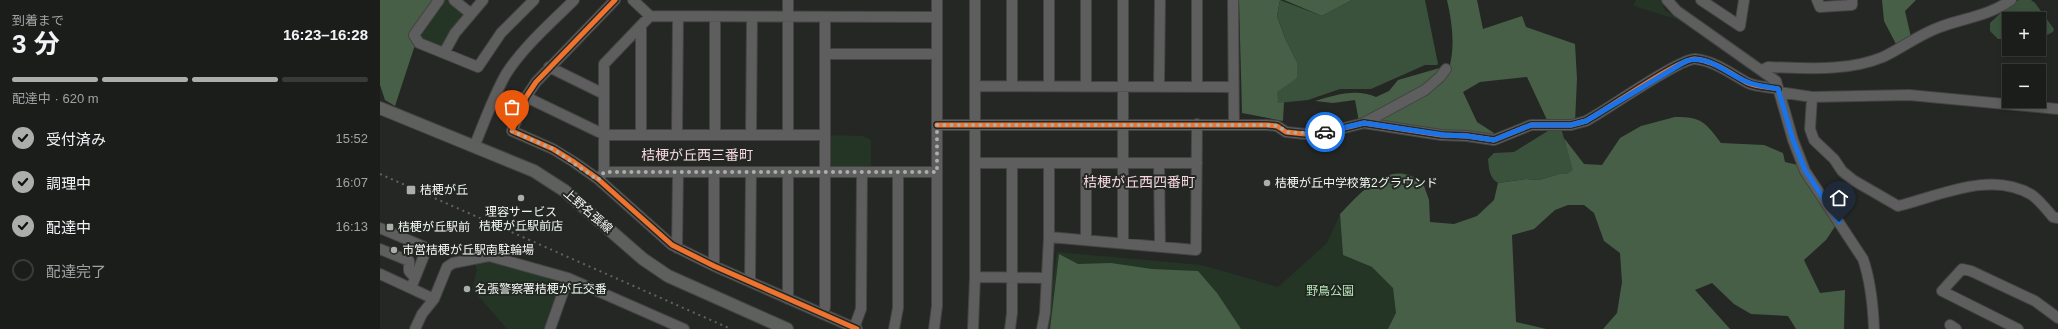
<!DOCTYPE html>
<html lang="ja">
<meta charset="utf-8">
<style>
:root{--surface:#1b1d1b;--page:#242624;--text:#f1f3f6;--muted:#a0a2a3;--line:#393b3a;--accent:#abaeab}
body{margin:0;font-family:Arial,"Noto Sans JP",sans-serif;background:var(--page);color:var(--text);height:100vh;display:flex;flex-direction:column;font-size:15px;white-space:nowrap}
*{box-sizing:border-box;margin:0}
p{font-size:13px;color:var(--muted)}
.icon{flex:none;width:22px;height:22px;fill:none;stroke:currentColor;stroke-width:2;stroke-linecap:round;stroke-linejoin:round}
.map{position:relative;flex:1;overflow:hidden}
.side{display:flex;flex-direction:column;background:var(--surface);width:380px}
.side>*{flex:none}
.buttons{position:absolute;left:1622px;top:12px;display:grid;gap:8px}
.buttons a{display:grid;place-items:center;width:44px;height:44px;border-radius:0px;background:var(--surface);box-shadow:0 2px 6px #0003,0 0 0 1px var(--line);font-size:20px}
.pin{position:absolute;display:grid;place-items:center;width:34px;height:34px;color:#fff;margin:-41px -17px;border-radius:50% 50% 50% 0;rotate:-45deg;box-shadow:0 0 4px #0007}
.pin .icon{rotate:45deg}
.courier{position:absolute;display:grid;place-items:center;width:40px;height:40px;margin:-20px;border:3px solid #1a73e8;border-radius:50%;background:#fff;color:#222;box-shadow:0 1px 5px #0007}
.head em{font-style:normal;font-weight:700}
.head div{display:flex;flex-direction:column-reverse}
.head{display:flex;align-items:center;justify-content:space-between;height:68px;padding:0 12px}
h1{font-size:26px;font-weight:700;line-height:30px}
.bar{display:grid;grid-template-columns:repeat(4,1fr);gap:6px 4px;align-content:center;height:48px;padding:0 12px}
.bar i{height:5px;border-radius:3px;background:var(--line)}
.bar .current{background:var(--accent)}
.bar p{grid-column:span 4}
ol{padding:0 12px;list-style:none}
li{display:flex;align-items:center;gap:12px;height:44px}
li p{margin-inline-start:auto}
li .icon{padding:4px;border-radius:50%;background:var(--accent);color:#111;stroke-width:4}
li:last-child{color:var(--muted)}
li i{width:22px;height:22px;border:2px solid var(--line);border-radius:50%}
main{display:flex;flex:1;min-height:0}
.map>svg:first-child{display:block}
.green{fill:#243425}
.forest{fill:#475f47}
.water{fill:#3a523b}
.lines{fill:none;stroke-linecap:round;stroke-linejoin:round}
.minor-casing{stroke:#424342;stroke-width:12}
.major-casing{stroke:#424342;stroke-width:14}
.minor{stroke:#5d5e5d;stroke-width:10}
.major{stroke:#5e605e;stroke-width:12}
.rail{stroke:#616361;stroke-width:2;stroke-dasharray:2 4;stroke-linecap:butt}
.cycleway-casing{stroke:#232823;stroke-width:8}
.cycleway{stroke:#ef722f;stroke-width:5}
.done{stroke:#abaeab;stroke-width:4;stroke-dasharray:0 7.2}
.route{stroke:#1a73e8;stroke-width:5}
.poi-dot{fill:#abaeab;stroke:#232823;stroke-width:1.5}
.labels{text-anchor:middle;stroke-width:4;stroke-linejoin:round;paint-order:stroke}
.poi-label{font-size:12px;fill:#f3f6f3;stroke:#232823;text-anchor:start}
.street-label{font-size:12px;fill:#f3f6f3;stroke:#232823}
.park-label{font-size:12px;fill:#b7e9b9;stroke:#232823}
.quarter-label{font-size:14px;fill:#f7d6e1;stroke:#232823}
</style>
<main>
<section class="side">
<div class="head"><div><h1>3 分</h1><p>到着まで</p></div><em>16:23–16:28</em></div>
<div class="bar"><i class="current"></i><i class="current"></i><i class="current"></i><i></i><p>配達中 · 620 m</p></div>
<ol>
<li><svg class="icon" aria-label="check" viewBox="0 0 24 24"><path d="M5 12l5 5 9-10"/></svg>受付済み<p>15:52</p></li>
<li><svg class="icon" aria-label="check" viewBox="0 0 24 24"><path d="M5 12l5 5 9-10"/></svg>調理中<p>16:07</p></li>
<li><svg class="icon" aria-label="check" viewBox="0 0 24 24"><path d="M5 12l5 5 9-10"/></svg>配達中<p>16:13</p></li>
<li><i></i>配達完了</li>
</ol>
</section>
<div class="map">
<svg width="1678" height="329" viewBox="0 0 1678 329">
<rect width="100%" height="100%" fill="#242724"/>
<!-- green -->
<path class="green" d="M62 0H69L83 12V17L64 46 58 48 40 40 38 35Z
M1256 0H1281L1285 10 1299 20 1257 7 1253 5Z
M449 135 483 136 491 140V169H452L448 165Z
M960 214 963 255 992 267 1112 329H666L677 252 822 265 898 287 947 243Z
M105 260 181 279 183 282 165 329H127L92 289 97 269 94 263Z"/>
<!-- forest -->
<path class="forest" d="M0 0H56L35 45 15 106 5 100 0 85Z
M859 0H900L897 16 905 38 917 62V78L898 102H904L903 121 862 113Z
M904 0H972L942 16Z
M1067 0H1097L1103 29 1142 16 1146 27 1195 44 1197 79 1195 122 1167 120 1147 77 1100 82 1083 92 1097 122 1114 133 1112 136 979 122 975 100 953 103 935 101C955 95 976 88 996 97L1009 91 1018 80 1070 65C1075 43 1072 22 1067 0Z
M1502 0H1536L1525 11 1531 37 1517 46 1504 21Z
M1295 117C1322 117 1325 122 1341 143L1384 145 1403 153 1405 162 1418 165 1456 225 1446 240 1424 260 1440 293 1465 290 1464 329H1416L1408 316 1371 314 1354 304 1332 283 1315 290 1350 329H1223L1237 313 1242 282 1240 253 1224 241 1214 213 1204 205H1188L1175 210 1154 229 1132 235 1136 322 1166 329H1008L1016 313 1013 288 992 267 963 255 960 214C977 197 1001 166 1029 175 1034 177 1038 181 1043 183L1049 200 1050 222 1074 224 1097 216 1114 200 1118 183 1146 179 1159 180 1179 174H1187L1192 170 1184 138 1204 164 1222 165 1240 138 1261 126Z
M679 254 698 264 731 263 772 269 818 271 837 293 861 329H670Z"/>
<!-- water -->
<path class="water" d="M900 0 942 16 972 0H1045L1058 64 1057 65H1045L991 89H960L928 100 898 103 897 92 917 78V62L905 38 897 16Z
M1639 0H1651L1655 3 1674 29 1673 32 1659 39V19H1629V39H1618L1610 31V23L1629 5Z
M1181 128 1193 170 1187 174H1179L1159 180 1146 179 1118 183C1109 177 1109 169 1108 159L1114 153 1134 152 1171 129Z"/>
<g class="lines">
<!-- minor casing -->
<g class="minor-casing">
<path id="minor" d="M59 0 34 35 39 43 98 67 121 33 154 0
M74 0 90 13
M235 0 156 82 146 97 132 131 173 149 194 162 218 179 292 245 334 266 477 329
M253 0 270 16 557 17
M408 0V135
M817 0V87
M853 0 854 125
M1287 0 1297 11 1396 81 1413 140 1425 171 1483 259C1491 282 1493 305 1494 329
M1321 0 1360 26 1364 0
M1437 0 1440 7 1472 5V0
M335 17V135
M64 53 75 33 103 0
M445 54H557
M169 67 224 94
M1382 70 1388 67C1426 68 1467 72 1503 57 1522 48 1540 34 1560 27 1584 18 1609 16 1631 0
M596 86 853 87
M632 86V0
M669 86V0
M706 86V0
M779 86 780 0
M1399 92 1432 97 1529 95 1678 109
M146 97 225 135H445
M1432 97 1430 129 1434 140 1454 159 1462 171 1473 180 1518 206C1559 196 1611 170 1652 195 1660 201 1667 210 1673 217L1678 218
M984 123 1045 90 1060 77 1066 69
M557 125H887L897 126 906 132 925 134 944 133 984 123 1061 135 1087 136 1114 140 1151 125H1191L1206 121C1225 111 1300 58 1315 59 1335 61 1351 74 1368 83 1377 87 1389 87 1398 89
M261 135V26
M297 135 298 17
M371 135 372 17
M94 147C104 123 113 97 126 74 144 46 171 23 194 0
M595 163H817
M779 163 780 247
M224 172H557
M408 172V299
M220 177 224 172V64L270 16
M0 228 47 248 31 288
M669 237 816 250 817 124
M706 240V163
M743 243V0
M297 248 298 172
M0 249 29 261V271L35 278
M334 266V172
M0 274 54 299
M595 277 667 278
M370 281 371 172
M443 314 445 307V17
M1570 325 1576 329
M474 328 481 309 482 172
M35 329 42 314 54 299 67 267 73 263 109 256 188 278 304 329
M170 329 188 278
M514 329 518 308V172
M554 329 557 306V0
M593 329 595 277V0
M630 329 632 313V163
M662 329 665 313 669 237V163
M1638 329 1562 291 1582 269 1591 271 1655 301 1678 318"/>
</g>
<!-- major casing -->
<g class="major-casing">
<path id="major" d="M0 108 154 171 185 191 263 259 288 276 407 329"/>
</g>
<!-- minor -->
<use href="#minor" class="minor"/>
<!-- major -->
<use href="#major" class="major"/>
<!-- rail -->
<path class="rail" d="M0 174 351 329"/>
<!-- cycleway casing -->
<g class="cycleway-casing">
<path id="cycleway" d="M235 0 156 82 146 97 132 131 173 149 194 162 218 179 292 245 334 266 477 329
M557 125H887L897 126 906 132 925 134 944 133 984 123 1061 135 1087 136 1114 140 1151 125H1191L1206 121C1225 111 1300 58 1315 59 1335 61 1351 74 1368 83 1377 87 1389 87 1398 89"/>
</g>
<!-- cycleway -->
<use href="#cycleway" class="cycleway"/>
</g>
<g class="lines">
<!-- done -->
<path class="done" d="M132 131 173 149 218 180 224 172H557V125H887L897 126 910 133 945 132"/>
<!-- route -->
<path class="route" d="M945 132 984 123 1064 135 1087 136 1114 140 1151 125H1191L1206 121 1306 61C1329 53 1350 77 1370 83 1379 86 1389 87 1398 89L1413 140 1425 170 1459 222"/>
</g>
<!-- markers -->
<g class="poi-dot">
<circle cx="887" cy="183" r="4"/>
<rect x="26" y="185" width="10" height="10" rx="2"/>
<circle cx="141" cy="198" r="4"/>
<rect x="6" y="223" width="8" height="8" rx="2"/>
<circle cx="14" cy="250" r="4"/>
<circle cx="87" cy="289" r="4"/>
</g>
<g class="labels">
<!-- poi labels -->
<g class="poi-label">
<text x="895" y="187">桔梗が丘中学校第2グラウンド</text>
<text x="40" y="194">桔梗が丘</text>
<text x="141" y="216" text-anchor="middle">理容サービス<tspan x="141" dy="14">桔梗が丘駅前店</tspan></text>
<text x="18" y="231">桔梗が丘駅前</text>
<text x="22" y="254">市営桔梗が丘駅南駐輪場</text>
<text x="95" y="293">名張警察署桔梗が丘交番</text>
</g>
<!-- street labels -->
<g class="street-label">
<text transform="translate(208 211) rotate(41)" y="4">上野名張線</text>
</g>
<!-- park labels -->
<g class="park-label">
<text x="950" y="295">野鳥公園</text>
</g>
<!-- quarter labels -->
<g class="quarter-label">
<text x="317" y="160">桔梗が丘西三番町</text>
<text x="759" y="187">桔梗が丘西四番町</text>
</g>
</g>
</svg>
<div class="buttons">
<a>+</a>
<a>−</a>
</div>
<div class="pin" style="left:132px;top:131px;background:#ea580c"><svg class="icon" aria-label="bag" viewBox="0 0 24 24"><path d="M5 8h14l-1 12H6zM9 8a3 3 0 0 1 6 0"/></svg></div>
<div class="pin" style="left:1459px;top:222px;background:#1f2937"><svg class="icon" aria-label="home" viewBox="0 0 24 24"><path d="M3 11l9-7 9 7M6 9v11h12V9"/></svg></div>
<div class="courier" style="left:945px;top:132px"><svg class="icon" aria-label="car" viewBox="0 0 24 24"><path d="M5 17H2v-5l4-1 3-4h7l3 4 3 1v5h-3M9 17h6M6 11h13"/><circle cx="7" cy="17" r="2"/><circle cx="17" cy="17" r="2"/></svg></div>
</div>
</main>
